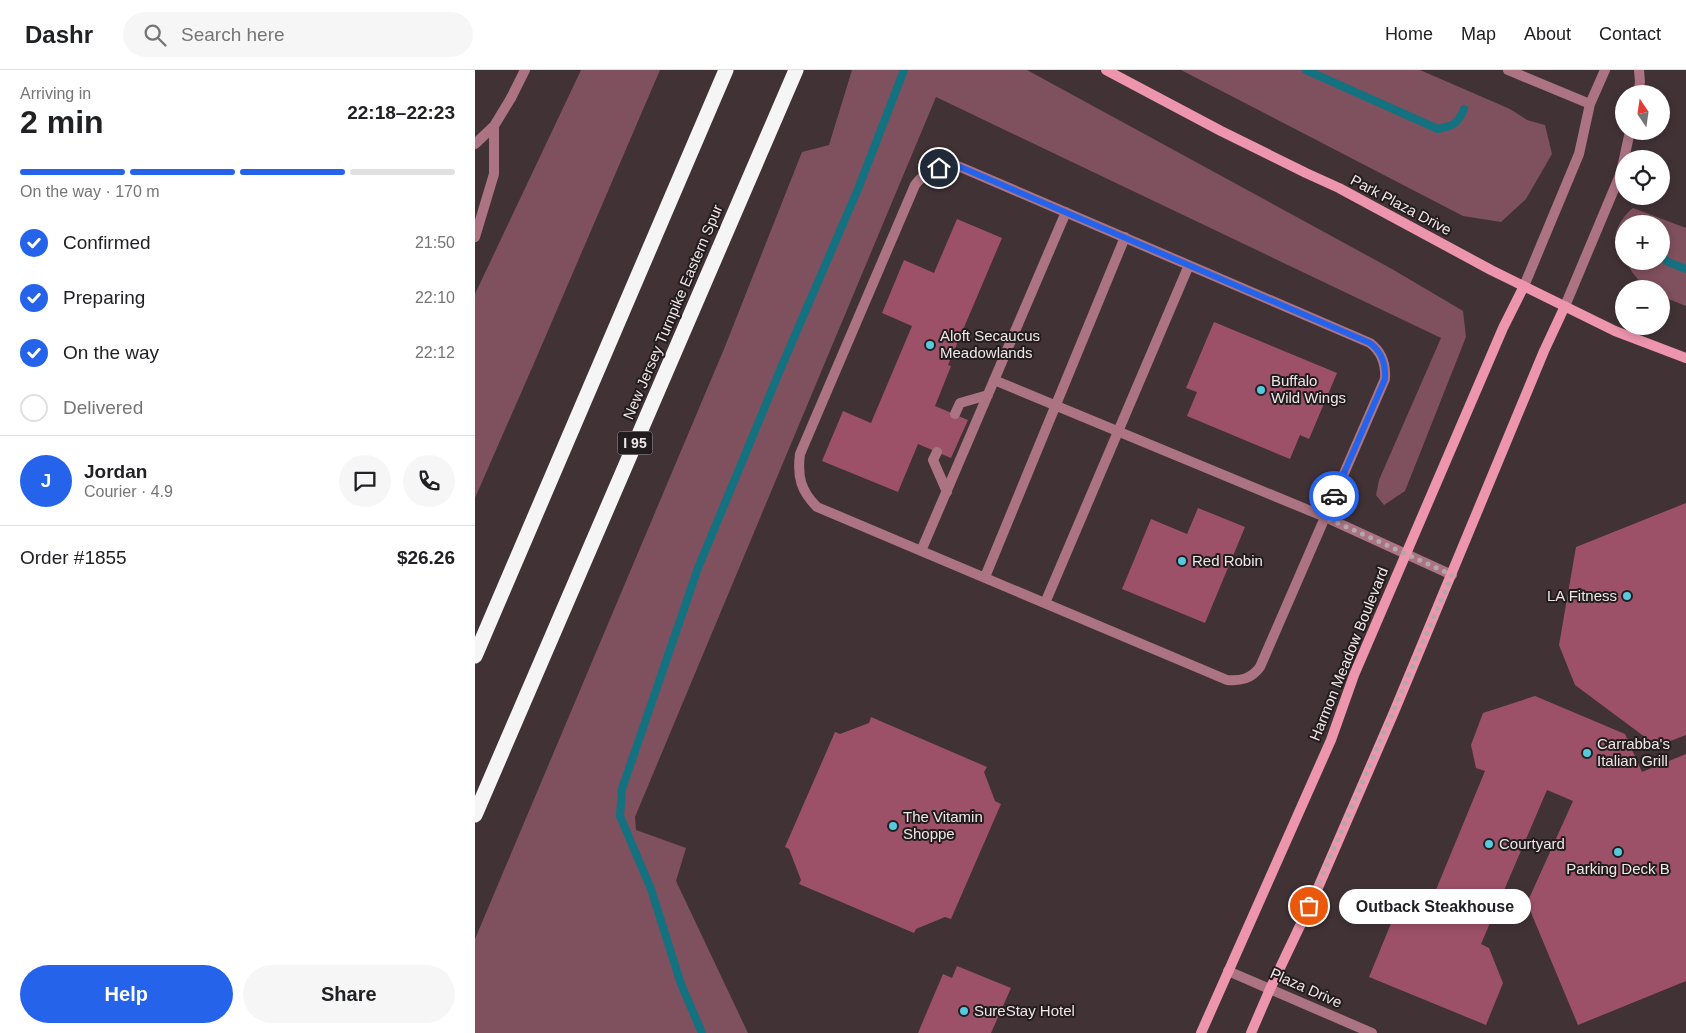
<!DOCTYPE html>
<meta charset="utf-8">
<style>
:root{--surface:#fff;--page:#f6f6f6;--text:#202124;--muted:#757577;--line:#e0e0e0;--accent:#2563eb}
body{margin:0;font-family:Helvetica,sans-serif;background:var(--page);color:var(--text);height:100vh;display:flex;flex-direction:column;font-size:19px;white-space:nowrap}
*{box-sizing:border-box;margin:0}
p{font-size:16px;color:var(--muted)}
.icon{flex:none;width:28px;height:28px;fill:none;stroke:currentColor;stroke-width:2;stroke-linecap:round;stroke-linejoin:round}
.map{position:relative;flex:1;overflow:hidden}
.side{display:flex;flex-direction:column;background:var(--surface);width:475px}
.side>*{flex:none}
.needle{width:32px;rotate:347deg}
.tools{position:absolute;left:1140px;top:15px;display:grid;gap:10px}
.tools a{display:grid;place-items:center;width:55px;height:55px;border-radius:50%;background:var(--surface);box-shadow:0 2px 8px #0003;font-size:25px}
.pin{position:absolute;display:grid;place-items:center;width:42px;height:42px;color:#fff;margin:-21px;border:2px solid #fff;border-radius:50%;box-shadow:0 1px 5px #0007}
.courier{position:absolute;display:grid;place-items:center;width:50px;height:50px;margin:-25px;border:4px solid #2563eb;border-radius:50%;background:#fff;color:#222;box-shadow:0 1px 6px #0007}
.bubble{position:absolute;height:35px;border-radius:18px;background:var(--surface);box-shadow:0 2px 8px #0003;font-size:16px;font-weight:700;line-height:35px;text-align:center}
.overview em{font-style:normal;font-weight:700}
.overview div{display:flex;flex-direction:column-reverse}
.overview{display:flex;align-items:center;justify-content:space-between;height:85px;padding:0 20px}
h1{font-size:32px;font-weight:700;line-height:38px}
.bar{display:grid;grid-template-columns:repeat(4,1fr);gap:8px 5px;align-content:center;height:60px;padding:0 20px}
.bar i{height:6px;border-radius:4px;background:var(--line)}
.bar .selected{background:var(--accent)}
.bar p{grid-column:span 4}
.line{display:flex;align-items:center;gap:12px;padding:0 20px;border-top:1px solid var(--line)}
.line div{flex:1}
.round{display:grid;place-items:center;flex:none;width:52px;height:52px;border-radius:26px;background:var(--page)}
ol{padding:0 20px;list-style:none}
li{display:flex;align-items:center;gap:15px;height:55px}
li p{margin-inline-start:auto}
li .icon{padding:5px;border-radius:50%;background:var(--accent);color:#fff;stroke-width:4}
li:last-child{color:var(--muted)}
li i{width:28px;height:28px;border:2px solid var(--line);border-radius:50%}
.button{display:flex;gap:10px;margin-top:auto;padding:10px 20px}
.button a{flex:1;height:58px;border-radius:30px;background:var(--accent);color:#fff;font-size:20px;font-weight:700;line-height:58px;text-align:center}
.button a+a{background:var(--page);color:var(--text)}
header{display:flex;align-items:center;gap:30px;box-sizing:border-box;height:70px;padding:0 25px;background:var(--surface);border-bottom:1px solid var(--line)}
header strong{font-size:24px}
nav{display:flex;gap:28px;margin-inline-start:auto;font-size:18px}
.search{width:350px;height:45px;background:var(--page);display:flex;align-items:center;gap:12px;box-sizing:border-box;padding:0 18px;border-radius:28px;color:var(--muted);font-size:19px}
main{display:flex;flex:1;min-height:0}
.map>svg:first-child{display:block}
.green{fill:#7f505d}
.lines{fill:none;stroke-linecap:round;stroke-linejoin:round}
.stream{stroke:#147180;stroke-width:8}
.building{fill:#9d5169}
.lane{stroke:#ac7483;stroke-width:10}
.street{stroke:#ac7483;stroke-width:10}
.secondary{stroke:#ee95ae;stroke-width:10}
.highway{stroke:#f5f5f5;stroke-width:15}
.done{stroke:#b2a7aa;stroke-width:5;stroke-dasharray:0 9}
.route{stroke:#2563eb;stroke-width:6}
.poi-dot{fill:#55cadf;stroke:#231c1e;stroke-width:2}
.labels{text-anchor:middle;stroke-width:4;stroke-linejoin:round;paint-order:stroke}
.shield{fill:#231c1e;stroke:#b2a9ab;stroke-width:1}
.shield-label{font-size:14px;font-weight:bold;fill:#efe6e8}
.street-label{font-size:15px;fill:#efe6e8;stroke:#231c1e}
.poi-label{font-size:15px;fill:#efe6e8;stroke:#231c1e;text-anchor:start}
</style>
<header>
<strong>Dashr</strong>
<div class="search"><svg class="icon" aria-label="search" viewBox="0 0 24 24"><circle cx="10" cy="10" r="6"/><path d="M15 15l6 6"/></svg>Search here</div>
<nav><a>Home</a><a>Map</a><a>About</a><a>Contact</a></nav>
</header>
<main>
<section class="side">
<div class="overview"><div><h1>2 min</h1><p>Arriving in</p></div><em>22:18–22:23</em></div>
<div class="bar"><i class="selected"></i><i class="selected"></i><i class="selected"></i><i></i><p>On the way · 170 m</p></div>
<ol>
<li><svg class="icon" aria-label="check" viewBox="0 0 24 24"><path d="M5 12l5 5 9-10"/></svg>Confirmed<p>21:50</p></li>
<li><svg class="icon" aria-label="check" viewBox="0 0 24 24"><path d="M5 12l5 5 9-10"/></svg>Preparing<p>22:10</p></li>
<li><svg class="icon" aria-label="check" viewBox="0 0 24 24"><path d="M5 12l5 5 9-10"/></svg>On the way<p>22:12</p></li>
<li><i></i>Delivered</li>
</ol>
<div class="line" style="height:90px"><b class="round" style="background:var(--accent);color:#fff">J</b><div><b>Jordan</b><p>Courier · 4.9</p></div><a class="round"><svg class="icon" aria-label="chat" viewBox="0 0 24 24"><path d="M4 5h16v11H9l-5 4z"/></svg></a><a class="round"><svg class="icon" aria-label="phone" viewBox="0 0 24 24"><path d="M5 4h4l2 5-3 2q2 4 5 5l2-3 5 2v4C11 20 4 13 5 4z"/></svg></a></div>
<div class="line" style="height:65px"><div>Order #1855</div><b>$26.26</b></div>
<div class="button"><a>Help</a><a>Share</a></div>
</section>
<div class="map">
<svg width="1211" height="963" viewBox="0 0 1211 963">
<rect width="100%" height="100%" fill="#413236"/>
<!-- green -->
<path class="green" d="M106 0H185L60 291 0 428V224Z
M377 0H552L917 199 988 241 991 267 930 421 909 435 901 425 904 410 966 268 461 27 160 747 161 760 211 778 201 811 273 963H0V869L249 279 327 82 354 75Z
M706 0H945L1035 39 1052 50 1070 55 1077 84 1051 129 1026 152 988 146Z
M1158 138 1211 158V236L1186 226V219H1171L1157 202 1151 191H1186V154H1149V186C1146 182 1142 177 1141 172 1138 160 1149 145 1158 138Z"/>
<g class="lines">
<!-- stream -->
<path class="stream" d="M831 0 963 59C979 56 983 53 989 39
M1186 186 1193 192 1211 199
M227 963 206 914 176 819 145 746 147 719 223 498 308 293 383 119 429 0"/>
</g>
<!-- building -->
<path class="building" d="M482 149 527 168 473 295 476 296 460 336 493 350 476 388 443 374 423 422 347 391 368 341 396 353 437 256 407 243 429 190 459 203Z
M739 252 862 303 834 369 825 365 815 389 712 346 722 322 711 318Z
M1211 433V665L1182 676 1100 615 1084 575 1101 477Z
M723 438 770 457 730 553 647 519 676 449 712 464Z
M1060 626 1150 664 1167 702 1211 684V911L1103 955 1052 833 1098 731 1072 720 1006 874 1014 878 1028 913 1011 955 894 907 924 834 946 823 958 827 1010 701 1001 698 996 675 1008 643Z
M396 647 512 697 509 702 520 731 526 734 476 849 470 847 441 859 439 863 324 814 326 810 314 779 310 777 360 662 365 664 394 653Z
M482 896 536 918 516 963H443L468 904 477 908Z"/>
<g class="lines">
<!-- lane -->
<path class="lane" d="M1033 0 1115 34
M1163 24 1165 12 1164 0
M36 28 50 0
M1149 89 1155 61
M474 95 483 96 895 273C907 282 911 294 910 309L785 597C776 609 766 611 752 610L342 437C326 421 322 407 325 384L440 115C449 103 459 99 474 95Z
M1049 216 1104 84 1115 34 1130 0
M1090 236 1145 105 1149 89
M519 310 850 447 977 505
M480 344 485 333 513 325
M462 382 458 390 472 422
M446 481 591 142
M510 507 650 167
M570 533 714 195"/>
<!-- street -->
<path class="street" d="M0 74 19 56 36 28
M0 167 19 104V56
M753 901 897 963"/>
<!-- secondary -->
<path class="secondary" d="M631 0 746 61 831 103 864 118 1016 200 1140 261 1211 288
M726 963 856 670 879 605 1028 258 1049 216
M776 963 795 919 842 820 919 642 1069 281 1090 236"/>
<!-- highway -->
<path class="highway" d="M0 586 251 0
M0 745 321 0"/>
</g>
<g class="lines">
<!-- done -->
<path class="done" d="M834 836 977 505 850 447 859 426"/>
<!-- route -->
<path class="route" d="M464 98 474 96H483L895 273C907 282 911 294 910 309L859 426"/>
</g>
<!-- markers -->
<g class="poi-dot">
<circle cx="455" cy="275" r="5"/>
<circle cx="786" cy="320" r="5"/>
<circle cx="707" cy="491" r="5"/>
<circle cx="1152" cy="526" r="5"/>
<circle cx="1112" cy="683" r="5"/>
<circle cx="418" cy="756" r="5"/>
<circle cx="1014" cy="774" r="5"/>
<circle cx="1143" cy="782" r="5"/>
<circle cx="489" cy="941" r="5"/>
</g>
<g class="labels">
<!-- shield labels -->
<rect class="shield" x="142.5" y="361.5" width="35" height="23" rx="4"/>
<g class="shield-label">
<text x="160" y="378">I 95</text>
</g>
<!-- street labels -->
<g class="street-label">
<text transform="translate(926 135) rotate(28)" y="5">Park Plaza Drive</text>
<text transform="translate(198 242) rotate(-67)" y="5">New Jersey Turnpike Eastern Spur</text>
<text transform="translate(874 584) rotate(-68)" y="5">Harmon Meadow Boulevard</text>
<text transform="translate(831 918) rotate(24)" y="5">Plaza Drive</text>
</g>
<!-- poi labels -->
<g class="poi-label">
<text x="465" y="271">Aloft Secaucus<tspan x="465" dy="17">Meadowlands</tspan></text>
<text x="796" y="316">Buffalo<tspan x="796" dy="17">Wild Wings</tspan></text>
<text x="717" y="496">Red Robin</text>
<text x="1142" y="531" text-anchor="end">LA Fitness</text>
<text x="1122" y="679">Carrabba's<tspan x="1122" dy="17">Italian Grill</tspan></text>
<text x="428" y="752">The Vitamin<tspan x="428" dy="17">Shoppe</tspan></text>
<text x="1024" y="779">Courtyard</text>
<text x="1143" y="804" text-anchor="middle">Parking Deck B</text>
<text x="499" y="946">SureStay Hotel</text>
</g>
</g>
</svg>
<div class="tools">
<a><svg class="needle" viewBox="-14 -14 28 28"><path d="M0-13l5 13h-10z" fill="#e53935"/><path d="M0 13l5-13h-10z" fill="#757577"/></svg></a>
<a><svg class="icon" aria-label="locate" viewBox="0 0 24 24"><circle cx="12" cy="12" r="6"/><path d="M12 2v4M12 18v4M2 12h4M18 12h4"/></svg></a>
<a>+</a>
<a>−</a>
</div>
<div class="pin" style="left:834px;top:836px;background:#ea580c"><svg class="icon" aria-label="bag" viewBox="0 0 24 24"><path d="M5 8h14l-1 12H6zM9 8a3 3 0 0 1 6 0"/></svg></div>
<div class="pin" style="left:464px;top:98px;background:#1f2937"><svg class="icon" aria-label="home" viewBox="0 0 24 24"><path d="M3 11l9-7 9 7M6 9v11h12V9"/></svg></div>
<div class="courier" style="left:859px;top:426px"><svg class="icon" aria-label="car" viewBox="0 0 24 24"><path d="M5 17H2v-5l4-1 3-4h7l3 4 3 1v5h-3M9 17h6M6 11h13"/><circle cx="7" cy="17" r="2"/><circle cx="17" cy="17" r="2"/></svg></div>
<div class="bubble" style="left:864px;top:819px;width:192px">Outback Steakhouse</div>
</div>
</main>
